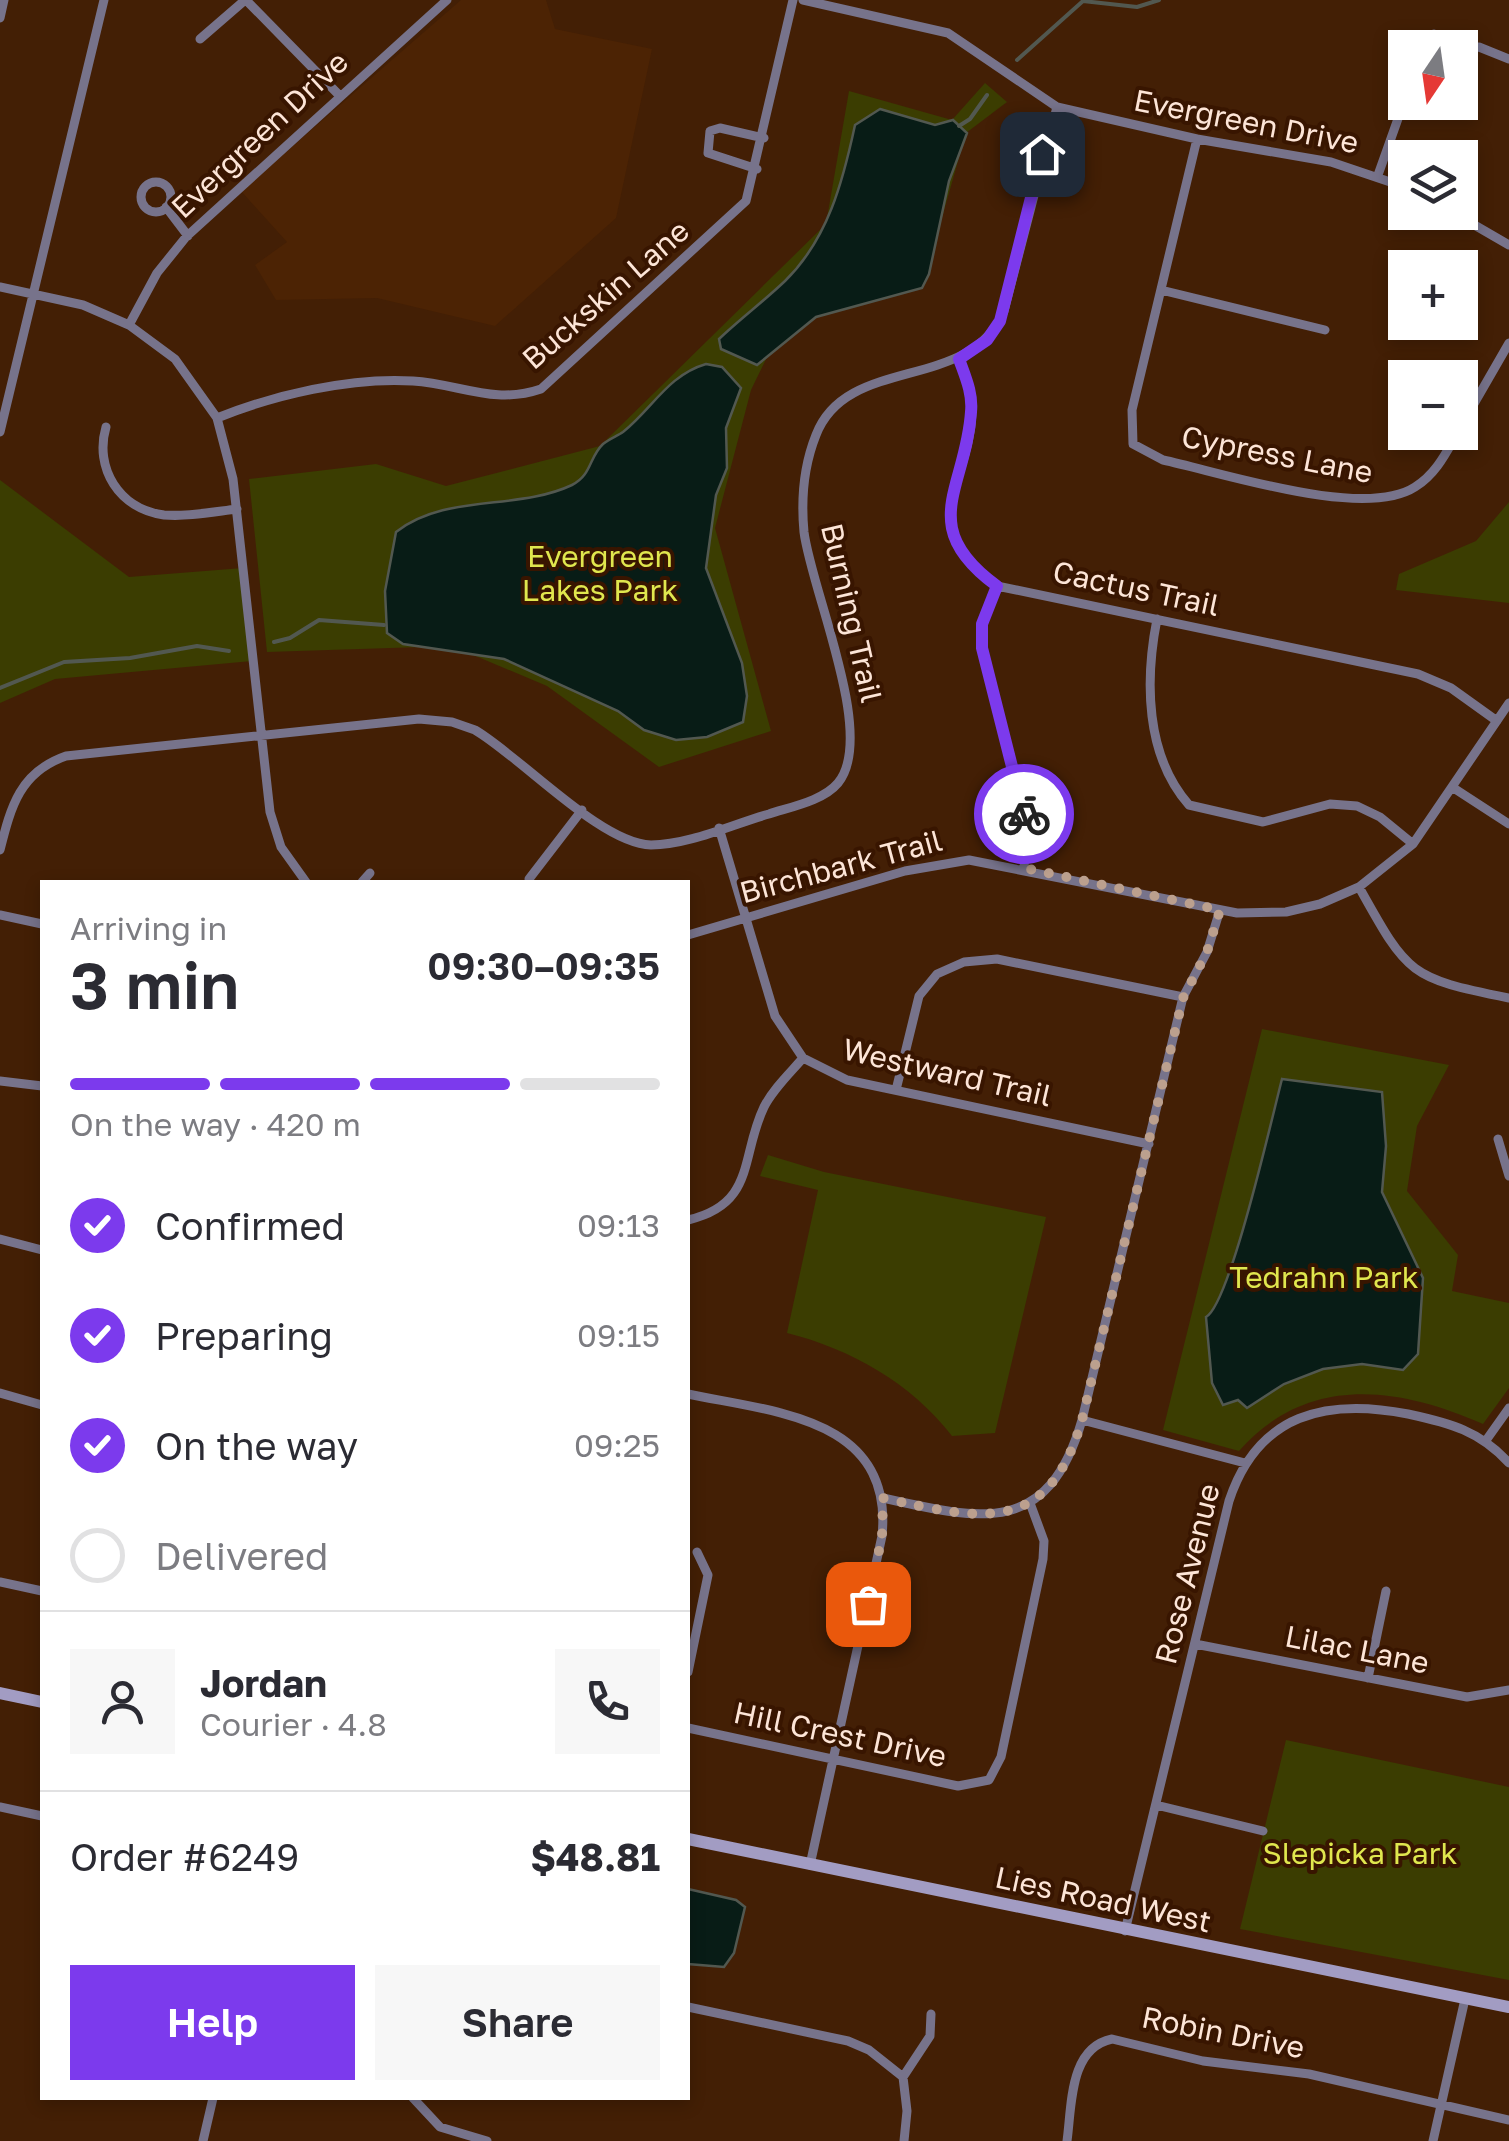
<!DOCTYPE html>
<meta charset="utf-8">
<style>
:root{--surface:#fff;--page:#f7f7f7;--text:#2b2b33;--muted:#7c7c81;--line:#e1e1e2;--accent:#7c3aed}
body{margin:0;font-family:"Golos Text",sans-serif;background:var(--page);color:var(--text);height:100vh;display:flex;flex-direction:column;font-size:38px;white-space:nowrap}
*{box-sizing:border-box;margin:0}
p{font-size:32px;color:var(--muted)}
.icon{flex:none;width:55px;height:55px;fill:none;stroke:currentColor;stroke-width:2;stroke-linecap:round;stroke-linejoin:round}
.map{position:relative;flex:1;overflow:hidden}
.panel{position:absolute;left:40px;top:880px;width:650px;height:1220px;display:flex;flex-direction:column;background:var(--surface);border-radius:0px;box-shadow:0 5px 15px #0003}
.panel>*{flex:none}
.needle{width:65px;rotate:193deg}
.controls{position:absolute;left:1388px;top:30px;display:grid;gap:20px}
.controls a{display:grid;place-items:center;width:90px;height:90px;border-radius:0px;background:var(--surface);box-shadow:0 5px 15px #0003;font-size:50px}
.pin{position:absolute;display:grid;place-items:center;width:85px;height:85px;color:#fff;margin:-42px;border-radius:20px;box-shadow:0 5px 15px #0006}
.courier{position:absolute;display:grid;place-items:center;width:100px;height:100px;margin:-50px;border:8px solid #7c3aed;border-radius:50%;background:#fff;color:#222;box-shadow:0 2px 12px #0007}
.head em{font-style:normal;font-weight:600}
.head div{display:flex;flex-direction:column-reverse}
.head{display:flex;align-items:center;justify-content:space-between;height:170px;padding:0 30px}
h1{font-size:65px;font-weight:600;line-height:75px}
.bar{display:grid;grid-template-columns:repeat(4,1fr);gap:15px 10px;align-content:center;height:120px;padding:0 30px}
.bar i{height:12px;border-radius:8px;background:var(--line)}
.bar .active{background:var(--accent)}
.bar p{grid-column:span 4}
.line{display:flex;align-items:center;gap:25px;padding:0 30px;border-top:2px solid var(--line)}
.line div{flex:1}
.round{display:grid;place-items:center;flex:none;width:105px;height:105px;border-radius:0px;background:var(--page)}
ol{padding:0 30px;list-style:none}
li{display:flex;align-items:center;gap:30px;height:110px}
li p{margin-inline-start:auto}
li .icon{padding:10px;border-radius:50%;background:var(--accent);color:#fff;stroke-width:4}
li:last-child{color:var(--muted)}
li i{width:55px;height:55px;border:5px solid var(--line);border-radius:50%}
.cta{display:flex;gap:20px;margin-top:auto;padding:20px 30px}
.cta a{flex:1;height:115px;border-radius:0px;background:var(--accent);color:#fff;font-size:40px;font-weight:600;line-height:115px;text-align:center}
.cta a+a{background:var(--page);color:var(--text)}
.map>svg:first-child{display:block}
.built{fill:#4c2304}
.green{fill:#3b3d01}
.water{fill:#081c16;stroke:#525850;stroke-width:2.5}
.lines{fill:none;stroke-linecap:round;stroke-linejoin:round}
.stream{stroke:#525850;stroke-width:4}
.street{stroke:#77738b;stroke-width:9}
.secondary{stroke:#a29cc3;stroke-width:12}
.done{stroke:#bca08e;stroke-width:10;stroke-dasharray:0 18}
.route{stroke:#7c3aed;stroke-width:12}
.labels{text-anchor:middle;stroke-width:8;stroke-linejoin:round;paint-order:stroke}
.street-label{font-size:30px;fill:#fde5d7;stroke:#381500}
.park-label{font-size:30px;fill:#e0e74e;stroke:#381500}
</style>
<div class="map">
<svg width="1509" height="2141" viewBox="0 0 1509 2141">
<rect width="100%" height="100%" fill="#431f05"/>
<!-- built -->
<path class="built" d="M461 0H546L555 29 652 49 616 218 495 326 377 298 276 300 255 265 287 242 241 191Z"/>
<!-- green -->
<path class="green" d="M985 83 1007 102 966 133 922 288 816 317 769 353 751 390 715 528 771 731 659 767 547 686 452 646 267 652 249 479 376 464 446 486 600 446 826 224 849 91 952 120Z
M0 480 129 577 243 568 252 661 55 679 0 703Z
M1509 502V603L1396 590 1399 574 1476 541Z
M1262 1029 1449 1065 1417 1126 1407 1191 1458 1255 1452 1291 1509 1303V1388L1483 1424C1397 1386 1307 1374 1239 1451L1163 1430Z
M768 1155 824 1172 1046 1217 995 1433 952 1436C911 1383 851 1349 787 1333L818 1190 760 1176Z
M1286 1740 1509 1787V1980L1240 1929Z"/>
<!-- water -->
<path class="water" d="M880 109 935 125 953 120 967 133 949 181 929 274 922 288 816 317 757 365 721 349 719 339C740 319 764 301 785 281 828 239 843 181 855 125Z
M706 364 722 367 741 388 726 428 727 468 716 495 706 568 742 663 747 696 743 722 707 737 676 740 644 730 618 711 504 659 403 644 387 633 385 591 396 532C446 493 517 511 572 485 592 475 589 457 603 444 609 439 617 436 623 432 652 409 668 375 706 364Z
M1282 1079 1382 1092 1386 1146 1382 1192 1423 1278 1418 1354 1403 1370 1362 1364 1323 1369 1284 1384 1247 1408 1238 1400 1223 1405 1212 1383 1206 1317C1230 1304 1272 1117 1282 1079Z
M688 1889 736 1900 745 1907 734 1953 724 1967 688 1964Z"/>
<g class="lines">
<!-- stream -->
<path class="stream" d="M1017 60 1083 1 1137 7 1159 0
M959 126 970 119 987 95
M274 642 290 638 319 620 384 625
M0 688 64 662 130 658 197 646 229 651"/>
<!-- street -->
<path class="street" d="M246 0 339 95
M803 0 948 33 1057 107 1197 139 1331 162 1405 187
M0 18 4 0
M1434 34 1442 48
M200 39 245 0
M1449 48 1479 47 1509 59
M1197 139 1132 410 1133 444 1163 460C1224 473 1364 520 1415 487 1436 474 1446 453 1458 432
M757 169 708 153 710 131 720 128 764 138
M1378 175 1405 99
M141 197a15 15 0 1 1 30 0a15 15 0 1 1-30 0Z
M166 207 188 236
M1452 212 1509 245
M0 287 83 305 129 325 175 359 217 418 233 479 270 812 281 847 306 882
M1161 290 1325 330
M129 325 157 273 186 237 447 0
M959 359C964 373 971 388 972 404 974 483 909 521 997 586L1418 674 1451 688 1497 721
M217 418C274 395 350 377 413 381 460 384 494 405 541 389L746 201 793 0
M106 427C94 468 119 509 164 515 187 517 213 512 237 509
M1460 428 1509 343
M0 432 104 0
M997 586 982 624V648L1027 826 1024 868
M1157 619C1145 680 1145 755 1189 805L1263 822 1330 804 1357 806 1380 817 1413 844
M1452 787 1509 824
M719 828 775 1016 803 1058 847 1080 1149 1144
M0 850C11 806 20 772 66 756L419 719 452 722 475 730C521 757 601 844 651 845 689 845 733 824 769 814 790 807 823 801 838 783 877 736 811 590 804 532 801 500 804 465 816 435 847 354 970 393 1004 311L1057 107
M529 879 582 810
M362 882 370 873
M1359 887C1408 975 1409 978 1509 998
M0 915 42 924
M688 935 905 871 969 860 1237 913 1286 912 1320 904 1359 887 1413 844 1509 703
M0 1081 42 1086
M896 1090 919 996 937 974 964 962 997 959 1183 997
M1498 1139 1509 1176
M688 1220C756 1204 740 1157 764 1107 773 1089 790 1073 803 1058
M0 1239 42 1250
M0 1393 42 1405
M688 1394C773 1412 894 1417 882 1536L810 1865
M1082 1420 1245 1463
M1487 1439 1509 1408
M883 1498C981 1520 1048 1537 1082 1420L1183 997 1207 952 1220 910
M0 1582 42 1591
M1195 1644 1467 1697 1509 1690
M688 1672 708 1575 697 1552
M1368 1678 1386 1591
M688 1728 958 1786 989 1780 1001 1757 1043 1559 1044 1541 1030 1503
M1156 1805 1263 1831
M0 1807 42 1816
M1125 1931 1229 1501C1258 1413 1327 1398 1408 1414 1450 1423 1480 1431 1509 1463
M688 2007 848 2041 869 2050 903 2077 907 2111 904 2141
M903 2077 930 2036 931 2014
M413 2098 440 2127 487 2141
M203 2141 213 2098
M1067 2141C1072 2105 1069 2048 1112 2039L1203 2061 1309 2074 1509 2120
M1433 2141 1465 1999"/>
<!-- secondary -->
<path class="secondary" d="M0 1693 42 1702
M688 1839 1509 2007"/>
</g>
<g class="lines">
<!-- done -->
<path class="done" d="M868 1604 882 1536 883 1498C981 1520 1048 1537 1082 1420L1183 998 1207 952 1220 910 1024 868 1028 843 1024 814"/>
<!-- route -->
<path class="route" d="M1024 814 982 648V624L997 586C915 526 966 489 971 412 973 393 965 376 959 359L987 340 1000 321 1042 154"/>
</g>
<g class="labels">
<!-- street labels -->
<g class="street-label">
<text transform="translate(1246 122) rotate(11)" y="10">Evergreen Drive</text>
<text transform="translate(260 135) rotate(-43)" y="10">Evergreen Drive</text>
<text transform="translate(606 295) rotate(-41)" y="10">Buckskin Lane</text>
<text transform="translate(1277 455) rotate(11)" y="10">Cypress Lane</text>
<text transform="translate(1136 589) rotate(12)" y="10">Cactus Trail</text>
<text transform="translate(851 613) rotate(77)" y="10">Burning Trail</text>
<text transform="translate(841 867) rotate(-15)" y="10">Birchbark Trail</text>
<text transform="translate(947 1073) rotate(13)" y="10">Westward Trail</text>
<text transform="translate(1188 1574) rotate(-76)" y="10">Rose Avenue</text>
<text transform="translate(1357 1650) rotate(11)" y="10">Lilac Lane</text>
<text transform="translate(840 1735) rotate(12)" y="10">Hill Crest Drive</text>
<text transform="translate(1103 1900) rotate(12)" y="10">Lies Road West</text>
<text transform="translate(1223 2033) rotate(11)" y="10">Robin Drive</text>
</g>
<!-- park labels -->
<g class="park-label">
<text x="600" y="567">Evergreen<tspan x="600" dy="34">Lakes Park</tspan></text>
<text x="1324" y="1288">Tedrahn Park</text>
<text x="1360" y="1864">Slepicka Park</text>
</g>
</g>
</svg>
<div class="controls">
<a><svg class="needle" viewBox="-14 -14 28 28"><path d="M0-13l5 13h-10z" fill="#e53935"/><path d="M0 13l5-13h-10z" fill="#7c7c81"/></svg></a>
<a><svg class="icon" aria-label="layers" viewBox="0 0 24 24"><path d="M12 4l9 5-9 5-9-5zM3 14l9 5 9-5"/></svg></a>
<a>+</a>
<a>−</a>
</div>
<div class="pin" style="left:868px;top:1604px;background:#ea580c"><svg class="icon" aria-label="bag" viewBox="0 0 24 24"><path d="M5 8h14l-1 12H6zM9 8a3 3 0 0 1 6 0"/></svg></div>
<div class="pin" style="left:1042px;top:154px;background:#1f2937"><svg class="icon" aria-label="home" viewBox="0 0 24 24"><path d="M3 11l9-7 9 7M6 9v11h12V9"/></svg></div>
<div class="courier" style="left:1024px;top:814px"><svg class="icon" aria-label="bike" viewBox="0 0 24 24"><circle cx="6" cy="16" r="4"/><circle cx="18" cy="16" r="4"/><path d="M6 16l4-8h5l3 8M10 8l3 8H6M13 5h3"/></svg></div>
<section class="panel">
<div class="head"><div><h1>3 min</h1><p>Arriving in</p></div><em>09:30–09:35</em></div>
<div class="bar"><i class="active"></i><i class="active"></i><i class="active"></i><i></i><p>On the way · 420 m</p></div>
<ol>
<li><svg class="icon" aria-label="check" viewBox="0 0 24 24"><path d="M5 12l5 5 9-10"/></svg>Confirmed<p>09:13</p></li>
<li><svg class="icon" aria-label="check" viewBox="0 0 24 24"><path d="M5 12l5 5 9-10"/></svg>Preparing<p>09:15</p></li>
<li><svg class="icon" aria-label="check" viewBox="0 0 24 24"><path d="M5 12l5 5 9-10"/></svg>On the way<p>09:25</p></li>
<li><i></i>Delivered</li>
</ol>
<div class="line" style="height:180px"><a class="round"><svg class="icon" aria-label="person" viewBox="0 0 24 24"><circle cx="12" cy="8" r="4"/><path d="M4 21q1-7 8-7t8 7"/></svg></a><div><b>Jordan</b><p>Courier · 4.8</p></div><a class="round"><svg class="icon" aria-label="phone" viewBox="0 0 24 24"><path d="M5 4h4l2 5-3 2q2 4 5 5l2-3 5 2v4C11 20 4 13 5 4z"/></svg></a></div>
<div class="line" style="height:130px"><div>Order #6249</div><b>$48.81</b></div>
<div class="cta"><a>Help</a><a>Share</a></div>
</section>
</div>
